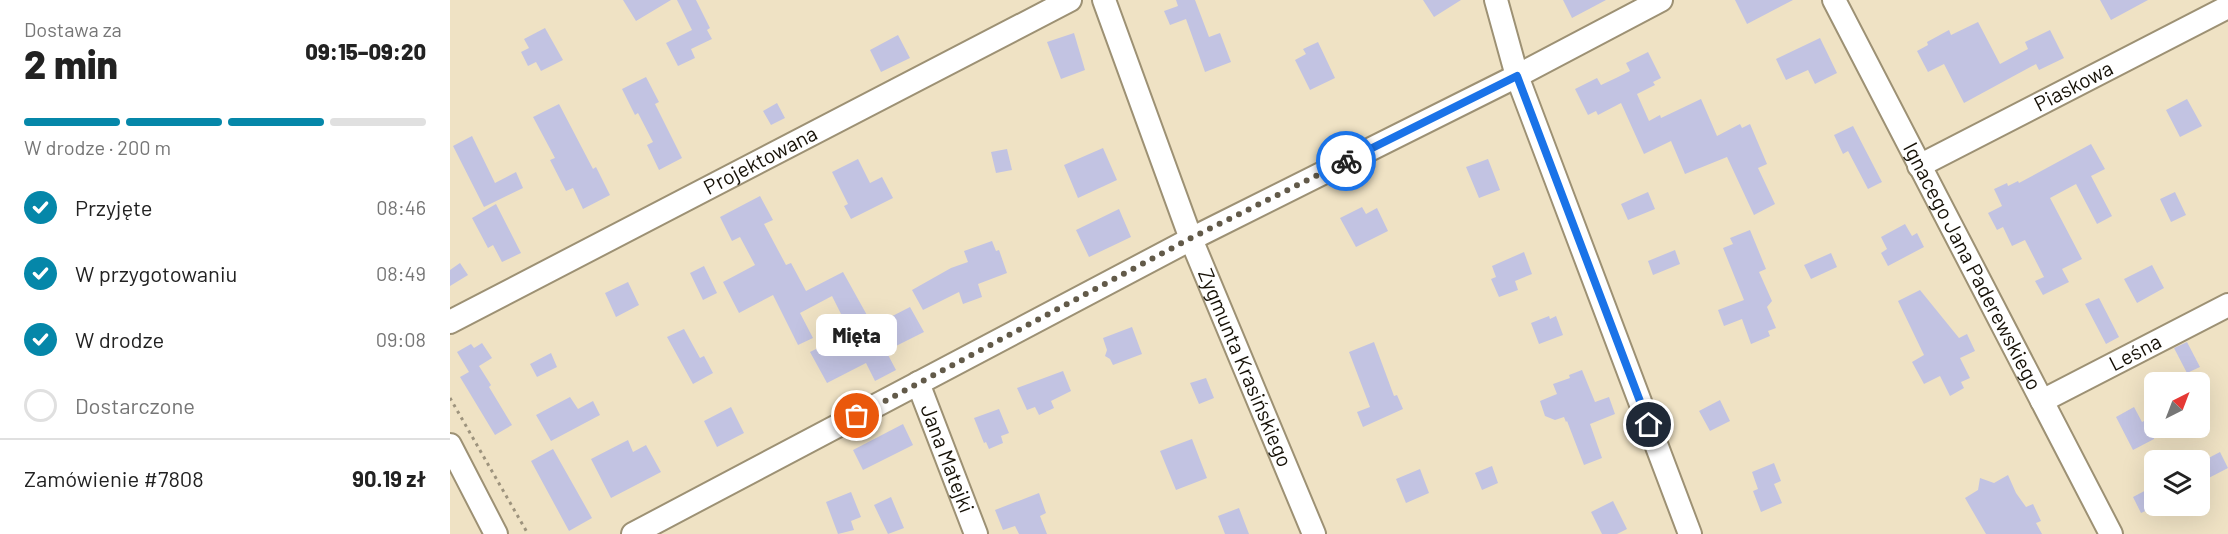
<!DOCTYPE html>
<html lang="pl">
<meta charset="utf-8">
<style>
:root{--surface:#fff;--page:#f2f2f2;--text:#222;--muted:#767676;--line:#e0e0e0;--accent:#0587a9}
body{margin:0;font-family:Barlow,sans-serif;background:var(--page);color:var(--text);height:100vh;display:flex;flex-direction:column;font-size:22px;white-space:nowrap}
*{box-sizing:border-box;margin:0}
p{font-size:20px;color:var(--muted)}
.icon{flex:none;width:33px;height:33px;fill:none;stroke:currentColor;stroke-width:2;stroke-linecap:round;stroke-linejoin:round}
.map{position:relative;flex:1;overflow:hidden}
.sheet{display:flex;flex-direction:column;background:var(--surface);width:450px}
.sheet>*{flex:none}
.needle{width:39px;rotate:42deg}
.buttons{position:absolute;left:1694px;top:372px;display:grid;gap:12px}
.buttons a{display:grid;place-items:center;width:66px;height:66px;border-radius:9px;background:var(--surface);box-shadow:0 6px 24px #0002;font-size:30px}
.pin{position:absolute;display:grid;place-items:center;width:51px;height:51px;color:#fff;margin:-26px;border:3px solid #fff;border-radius:50%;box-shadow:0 2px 6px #0007}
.courier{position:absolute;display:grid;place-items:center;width:60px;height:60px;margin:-30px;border:4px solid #1a73e8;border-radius:50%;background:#fff;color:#222;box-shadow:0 2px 8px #0007}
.bubble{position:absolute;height:42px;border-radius:9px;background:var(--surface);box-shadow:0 6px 24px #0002;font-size:20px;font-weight:800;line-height:42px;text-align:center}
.head em{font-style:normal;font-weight:800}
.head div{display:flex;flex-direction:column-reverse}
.head{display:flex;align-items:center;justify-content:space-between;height:102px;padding:0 24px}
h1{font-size:39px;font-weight:800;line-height:45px}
.bar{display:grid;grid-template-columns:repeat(4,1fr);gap:9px 6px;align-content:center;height:72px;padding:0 24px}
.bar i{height:8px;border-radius:4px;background:var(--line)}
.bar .selected{background:var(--accent)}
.bar p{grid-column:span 4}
.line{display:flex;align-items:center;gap:15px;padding:0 24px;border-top:2px solid var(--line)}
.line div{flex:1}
ol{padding:0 24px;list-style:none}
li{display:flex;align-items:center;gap:18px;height:66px}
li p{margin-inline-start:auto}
li .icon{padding:6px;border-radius:50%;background:var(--accent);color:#fff;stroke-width:4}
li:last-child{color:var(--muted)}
li i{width:33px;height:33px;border:3px solid var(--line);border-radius:50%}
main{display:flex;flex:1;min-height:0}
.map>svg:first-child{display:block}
.building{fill:#c2c3e2}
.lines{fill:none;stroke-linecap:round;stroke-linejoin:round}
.minor-casing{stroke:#9d9174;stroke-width:26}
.path{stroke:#9d937d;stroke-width:3;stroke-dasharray:3 4.5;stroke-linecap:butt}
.minor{stroke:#fff;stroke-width:22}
.done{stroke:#625a49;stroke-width:6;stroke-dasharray:0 10.8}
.route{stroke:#1a73e8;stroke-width:8}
.labels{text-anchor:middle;stroke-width:6;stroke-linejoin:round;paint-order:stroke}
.street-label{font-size:21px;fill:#161107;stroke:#fff}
</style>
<main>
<section class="sheet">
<div class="head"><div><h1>2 min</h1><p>Dostawa za</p></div><em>09:15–09:20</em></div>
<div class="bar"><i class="selected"></i><i class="selected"></i><i class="selected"></i><i></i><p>W drodze · 200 m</p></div>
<ol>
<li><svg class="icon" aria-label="check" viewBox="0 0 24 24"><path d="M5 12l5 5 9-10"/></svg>Przyjęte<p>08:46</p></li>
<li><svg class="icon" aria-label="check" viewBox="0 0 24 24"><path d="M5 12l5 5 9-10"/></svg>W przygotowaniu<p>08:49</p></li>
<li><svg class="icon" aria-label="check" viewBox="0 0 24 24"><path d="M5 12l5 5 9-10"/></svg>W drodze<p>09:08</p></li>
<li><i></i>Dostarczone</li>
</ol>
<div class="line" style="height:78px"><div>Zamówienie #7808</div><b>90.19 zł</b></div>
</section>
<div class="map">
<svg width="1778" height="534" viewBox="0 0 1778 534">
<rect width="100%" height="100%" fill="#efe2c4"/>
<!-- building -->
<path class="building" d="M173 0H221L186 21Z
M227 0H246L260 28 257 30 262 39 241 49 245 58 228 66 216 43 242 30Z
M726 0H745L759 37 770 33 781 62 755 72 736 19 720 25 714 11 728 6Z
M973 0H1011L984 17Z
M1113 0H1156L1122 18Z
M1285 0H1343L1297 24Z
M1650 0H1698L1661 20Z
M1528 22 1550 64 1578 49 1575 42 1600 30 1614 58 1589 70 1586 64 1514 103 1494 64 1478 72 1467 51 1478 45 1477 42 1499 30 1501 35Z
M95 28 113 60 91 71 86 62 78 66 71 52 79 48 74 39Z
M624 33 635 70 611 79 597 42Z
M448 35 460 58 431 72 420 50Z
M1370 38 1387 73 1365 84 1358 70 1336 80 1326 59Z
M868 42 885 78 860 90 845 60 856 54 853 49Z
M1198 52 1211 78 1203 82 1205 85 1187 94 1199 121 1210 115 1211 118 1251 99 1267 136 1290 124 1292 128 1300 124 1317 164 1308 168 1325 204 1304 215 1277 157 1235 174 1221 141 1194 154 1171 103 1148 115 1146 111 1138 115 1125 89 1147 78 1151 85 1166 78 1180 71 1176 63Z
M196 77 209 102 205 104 232 158 209 170 197 145 203 142 188 113 185 115 172 89Z
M1737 99 1752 126 1730 137 1716 110Z
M327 103 335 118 321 125 313 111Z
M109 104 143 169 146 167 160 195 133 209 123 188 116 191 100 160 105 158 83 117Z
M1403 126 1432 182 1418 189 1398 151 1393 154 1384 135Z
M22 136 45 183 66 172 73 188 34 207 3 146Z
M1641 144 1655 169 1641 176 1662 216 1647 224 1626 184 1600 198 1632 259 1612 269 1619 282 1593 295 1585 281 1594 277 1575 240 1562 246 1553 227 1547 230 1538 213 1552 206 1544 189 1557 183 1558 186 1568 181 1569 183Z
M653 148 667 180 628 198 614 165Z
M557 149 562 170 546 173 541 152Z
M408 159 420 183 432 177 443 198 401 219 394 206 398 204 382 172Z
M1038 159 1050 190 1029 198 1016 167Z
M1198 192 1205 209 1178 220 1171 204Z
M1725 192 1736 215 1721 222 1710 199Z
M310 196 323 220 314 224 336 265 341 263 356 291 393 272 423 326 460 307 474 332 436 351 446 370 425 381 416 363 377 383 360 352 400 332 382 296 350 313 363 338 348 345 323 295 289 313 273 282 305 265 290 237 282 241 270 217Z
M46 204 71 253 52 262 43 245 38 248 22 218Z
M912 207 916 214 927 208 938 231 906 247 890 218Z
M669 209 681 237 639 257 626 230Z
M1455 224 1462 236 1467 233 1474 247 1438 266 1431 253 1437 249 1431 237Z
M1300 230 1316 269 1309 272 1322 301 1317 307 1326 328 1318 331 1320 336 1301 344 1292 319 1274 326 1268 310 1294 300 1273 248 1283 244 1280 238Z
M542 241 546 251 549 250 557 273 528 284 532 297 513 304 509 292 473 310 462 290 501 268 518 262 514 251Z
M1225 250 1230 264 1203 275 1198 261Z
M1074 252 1082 274 1065 281 1068 290 1049 297 1041 279 1046 277 1042 266Z
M1381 253 1387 267 1361 279 1354 265Z
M10 263 18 275 0 286V270Z
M1702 265 1714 288 1687 303 1674 279Z
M254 266 267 293 253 300 240 273Z
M178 282 189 305 166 317 155 293Z
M1470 290 1509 338 1517 334 1525 351 1510 358 1520 378 1511 382 1514 388 1500 396 1490 376 1474 384 1462 362 1474 355 1448 301Z
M1649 298 1669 337 1656 344 1635 304Z
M1099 316 1100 319 1106 316 1113 335 1089 344 1081 323Z
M682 327 692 354 663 365 660 359 655 356 657 350 653 338Z
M234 329 250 358 254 356 263 373 243 384 217 337Z
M924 342 944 396 947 395 953 409 913 427 907 412 920 407 899 352Z
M1737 342 1750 367 1737 373 1724 348Z
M32 343 42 358 29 366 41 385 39 387 62 425 45 435 10 377 26 368 19 372 7 352 21 344 24 348Z
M101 353 107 367 87 377 80 364Z
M1132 370 1145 402 1159 397 1165 414 1140 424 1152 458 1134 465 1117 421 1116 422 1114 417 1105 420 1095 416 1090 401 1107 394 1103 384 1120 378 1119 375Z
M613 371 621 391 601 401 604 408 589 415 585 407 577 410 567 388Z
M756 378 764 398 749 404 740 383Z
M120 397 128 409 143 401 150 415 101 441 86 415Z
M1270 400 1280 421 1260 431 1249 411Z
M281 407 294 433 267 447 254 421Z
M1684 407 1692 422 1704 416V439L1683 450 1666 417Z
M549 409 559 433 551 436 553 443 539 449 536 442 534 443 524 418Z
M453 424 463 445 413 470 403 450Z
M742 439 757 478 726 490 710 451Z
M178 440 183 452 196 445 211 472 161 498 141 459Z
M103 449 142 518 119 531 81 461Z
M1770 452 1778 468 1749 483V463Z
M1324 463 1331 481 1324 484 1332 503 1311 512 1303 491 1308 489 1302 472Z
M1042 466 1048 483 1032 490 1025 473Z
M970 469 979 493 956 503 946 479Z
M1558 475 1566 493 1576 507 1583 504 1591 521 1586 523 1592 534H1536L1515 498 1528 490 1530 478 1544 483Z
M1704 486V507L1691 513 1683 497Z
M401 492 411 517 401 521 404 530 388 534 376 502Z
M589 493 596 513 590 516 597 534H569L565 526 553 530 545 510Z
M441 497 454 528 438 534 424 505Z
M1163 501 1177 529 1167 534H1152L1141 512Z
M789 508 799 534H775L768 516Z"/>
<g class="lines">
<!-- minor casing -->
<g class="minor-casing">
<g id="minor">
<path id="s1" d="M654 0 741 239 864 534"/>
<path d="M1046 0 1067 76 1240 534"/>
<path id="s2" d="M1384 0 1661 534"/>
<path id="s3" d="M1469 166 1778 7"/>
<path id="s4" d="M0 322 620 0"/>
<path id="s5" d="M468 383 526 534"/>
<path id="s6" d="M1592 401 1778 305"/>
<path d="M0 445 46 534"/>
<path d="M183 534 741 239 1067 76 1211 0"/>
</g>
</g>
<!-- path -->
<path class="path" d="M0 398 78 534"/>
<!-- minor -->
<use href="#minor" class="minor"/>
</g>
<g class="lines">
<!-- done -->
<path class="done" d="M407 416 741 238 896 161"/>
<!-- route -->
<path class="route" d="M896 161 1067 76 1199 425"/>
</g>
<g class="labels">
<!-- street labels -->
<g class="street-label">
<text dy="7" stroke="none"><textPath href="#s3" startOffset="174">Piaskowa</textPath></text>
<text dy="7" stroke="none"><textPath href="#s4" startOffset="350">Projektowana</textPath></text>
<text dy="7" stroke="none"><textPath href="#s2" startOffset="300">Ignacego Jana Paderewskiego</textPath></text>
<text dy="7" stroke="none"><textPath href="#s6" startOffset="105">Leśna</textPath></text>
<text dy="7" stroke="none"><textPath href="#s1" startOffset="394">Zygmunta Krasińskiego</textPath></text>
<text dy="7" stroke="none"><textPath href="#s5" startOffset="81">Jana Matejki</textPath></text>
</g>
</g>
</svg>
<div class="buttons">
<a><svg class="needle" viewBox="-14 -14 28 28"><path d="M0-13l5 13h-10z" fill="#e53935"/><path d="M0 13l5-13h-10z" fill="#767676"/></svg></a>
<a><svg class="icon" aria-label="layers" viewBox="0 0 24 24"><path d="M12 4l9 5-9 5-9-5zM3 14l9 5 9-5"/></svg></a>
</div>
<div class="pin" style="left:407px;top:416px;background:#ea580c"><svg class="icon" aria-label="bag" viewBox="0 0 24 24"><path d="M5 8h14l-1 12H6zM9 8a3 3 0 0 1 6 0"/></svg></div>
<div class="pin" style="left:1199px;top:425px;background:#1f2937"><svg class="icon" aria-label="home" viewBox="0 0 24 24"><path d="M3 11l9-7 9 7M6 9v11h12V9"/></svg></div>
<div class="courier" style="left:896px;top:161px"><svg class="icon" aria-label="bike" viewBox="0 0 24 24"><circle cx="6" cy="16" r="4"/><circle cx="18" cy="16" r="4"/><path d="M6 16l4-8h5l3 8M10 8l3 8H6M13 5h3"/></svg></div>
<div class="bubble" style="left:366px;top:314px;width:81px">Mięta</div>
</div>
</main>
